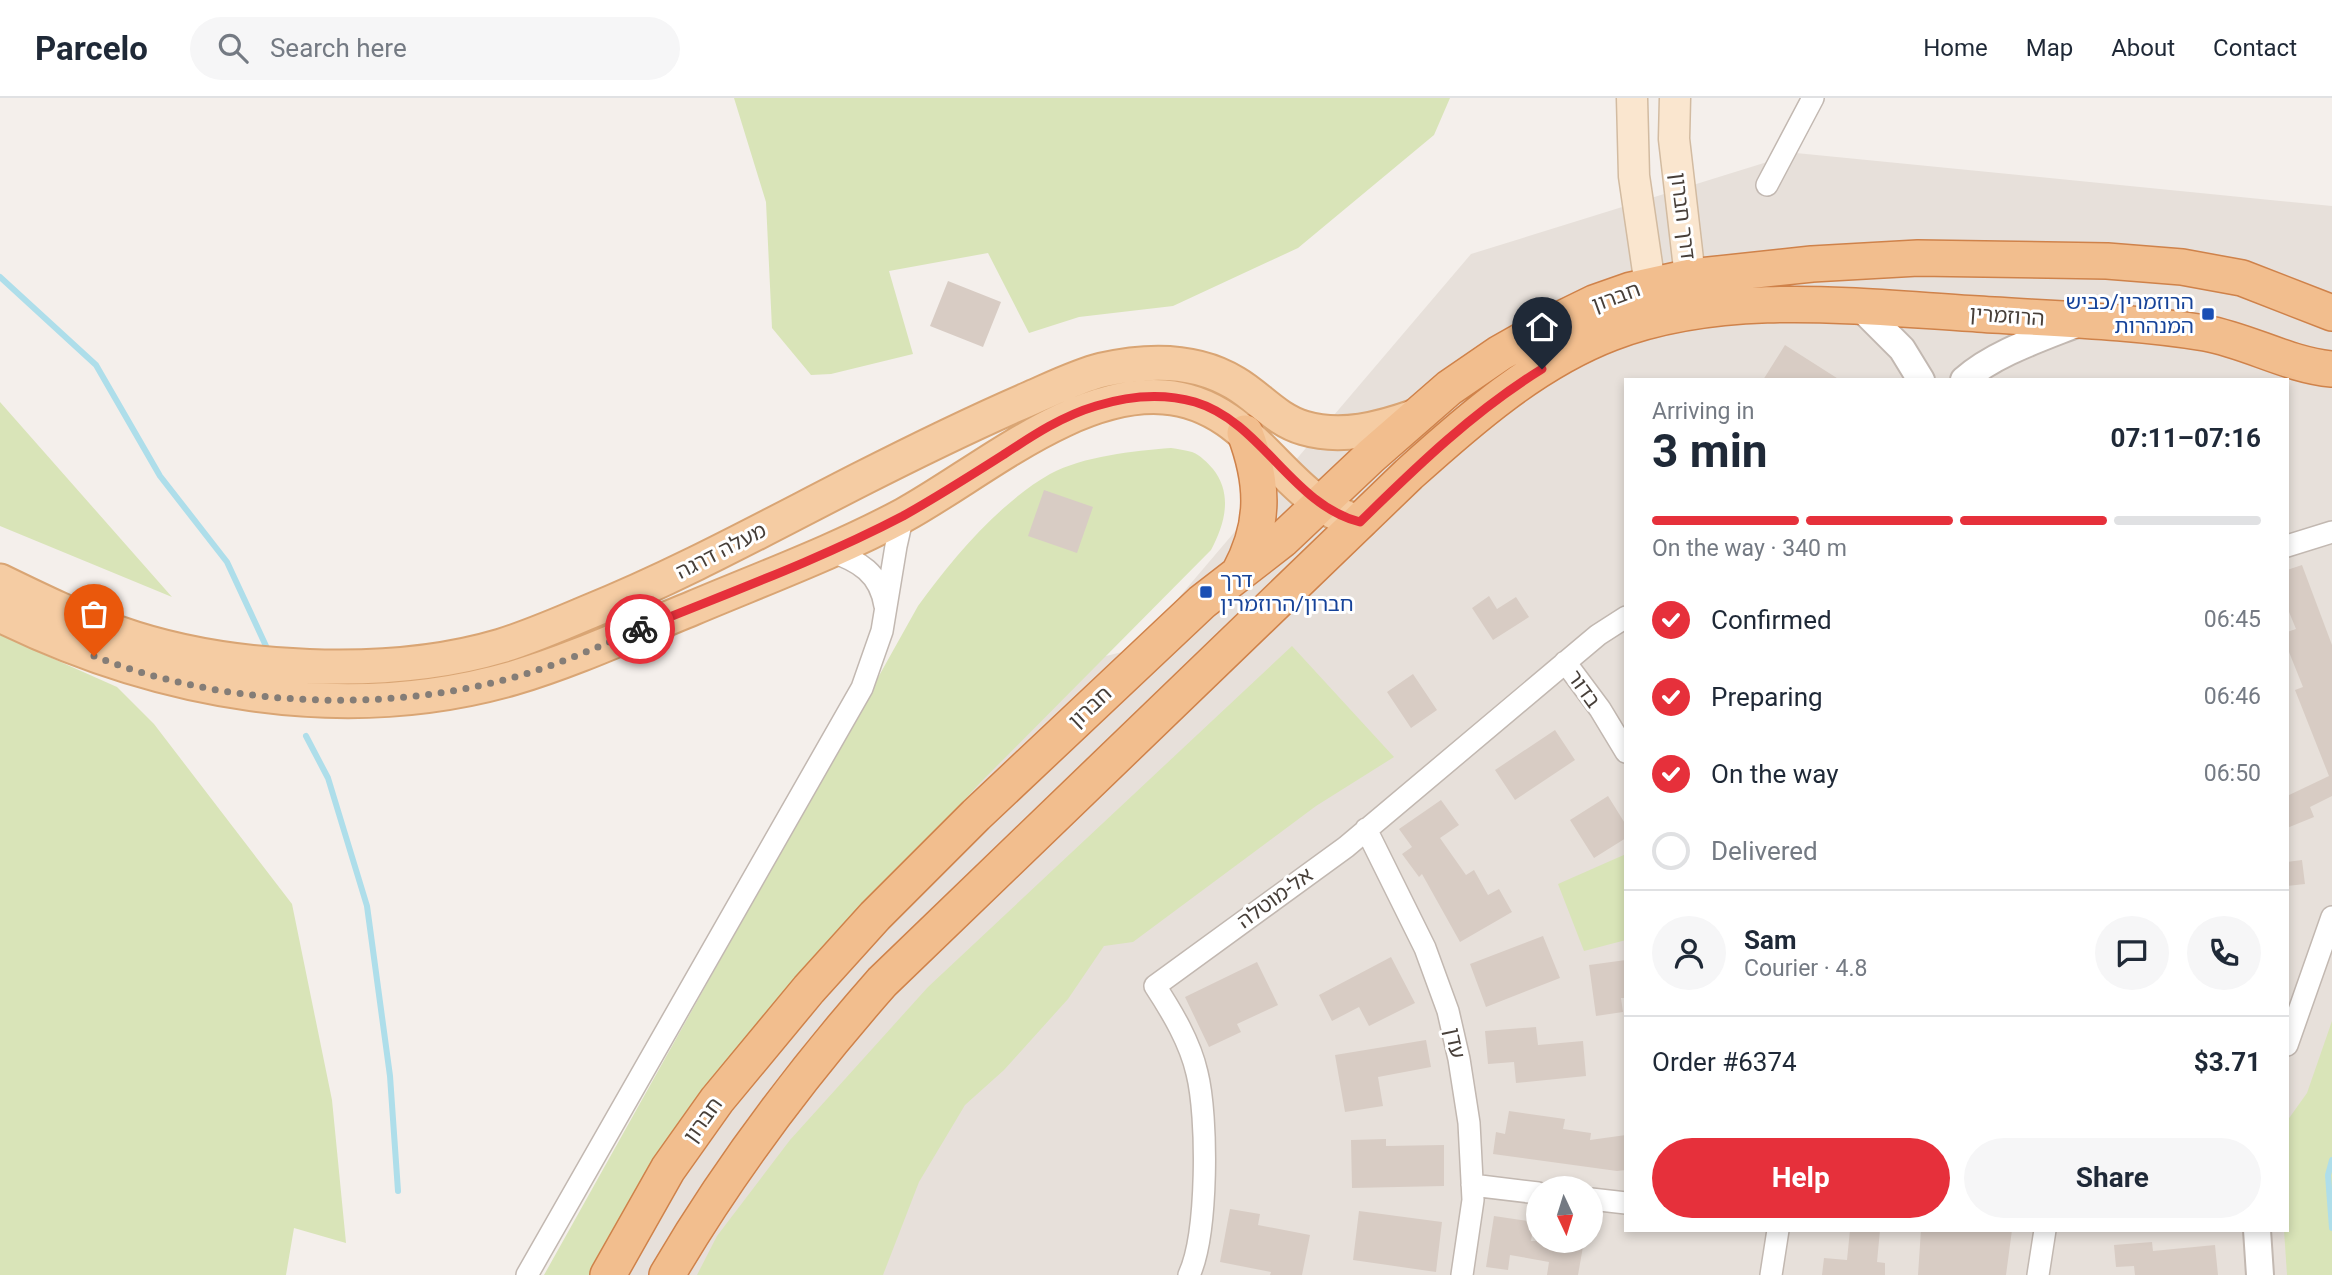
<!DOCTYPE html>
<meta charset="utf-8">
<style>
:root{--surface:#fff;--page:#f6f6f7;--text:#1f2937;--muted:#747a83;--line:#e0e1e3;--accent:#e6303b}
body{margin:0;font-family:Roboto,"Noto Sans Hebrew",sans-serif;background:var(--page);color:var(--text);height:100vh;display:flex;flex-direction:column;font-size:26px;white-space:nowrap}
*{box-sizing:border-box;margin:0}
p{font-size:23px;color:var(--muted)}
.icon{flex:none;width:38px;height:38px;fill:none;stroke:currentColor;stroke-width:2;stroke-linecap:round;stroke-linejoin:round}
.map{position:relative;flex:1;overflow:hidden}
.panel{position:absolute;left:1624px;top:280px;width:665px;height:854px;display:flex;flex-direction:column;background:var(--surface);border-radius:0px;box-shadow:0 4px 10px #0003}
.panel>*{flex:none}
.needle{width:46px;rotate:176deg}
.tools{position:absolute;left:1526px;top:1078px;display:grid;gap:14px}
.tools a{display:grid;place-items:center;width:77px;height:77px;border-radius:50%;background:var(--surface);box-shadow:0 4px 10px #0003;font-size:35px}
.pin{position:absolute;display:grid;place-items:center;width:60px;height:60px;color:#fff;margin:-72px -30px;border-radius:50% 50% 50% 0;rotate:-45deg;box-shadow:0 0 7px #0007}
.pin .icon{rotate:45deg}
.courier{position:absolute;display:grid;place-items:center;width:70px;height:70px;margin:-35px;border:5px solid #e6303b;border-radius:50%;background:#fff;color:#222;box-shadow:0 2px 9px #0007}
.summary em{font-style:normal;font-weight:700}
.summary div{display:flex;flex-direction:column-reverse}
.summary{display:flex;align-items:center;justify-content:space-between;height:119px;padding:0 28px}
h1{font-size:46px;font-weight:700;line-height:52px}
.bar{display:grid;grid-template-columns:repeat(4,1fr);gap:10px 7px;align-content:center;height:84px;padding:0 28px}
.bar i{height:9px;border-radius:5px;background:var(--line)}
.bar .selected{background:var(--accent)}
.bar p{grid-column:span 4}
.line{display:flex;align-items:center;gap:18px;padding:0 28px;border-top:2px solid var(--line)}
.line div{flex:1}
.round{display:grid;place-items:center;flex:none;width:74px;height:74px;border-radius:37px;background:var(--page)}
ol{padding:0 28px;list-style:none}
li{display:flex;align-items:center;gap:21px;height:77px}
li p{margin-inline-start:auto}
li .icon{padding:7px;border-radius:50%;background:var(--accent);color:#fff;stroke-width:4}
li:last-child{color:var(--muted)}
li i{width:38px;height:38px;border:4px solid var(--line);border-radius:50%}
.primary-button{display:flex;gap:14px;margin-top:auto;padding:14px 28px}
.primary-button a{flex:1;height:80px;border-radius:42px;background:var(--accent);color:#fff;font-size:28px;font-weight:700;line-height:80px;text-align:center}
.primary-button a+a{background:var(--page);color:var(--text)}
header{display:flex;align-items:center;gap:42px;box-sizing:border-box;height:98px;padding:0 35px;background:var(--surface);border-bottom:2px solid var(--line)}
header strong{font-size:33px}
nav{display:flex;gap:38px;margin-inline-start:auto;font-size:24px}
.search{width:490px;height:63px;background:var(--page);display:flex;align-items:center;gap:18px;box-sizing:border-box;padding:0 24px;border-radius:38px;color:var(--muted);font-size:26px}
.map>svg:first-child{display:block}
.residential{fill:#e7e0da;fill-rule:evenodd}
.green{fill:#d9e4b8}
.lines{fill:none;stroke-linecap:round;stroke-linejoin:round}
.stream{stroke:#aedeea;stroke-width:6}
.building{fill:#d8ccc4}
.minor-casing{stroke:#c2b8b1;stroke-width:24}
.tertiary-casing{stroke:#c2b8b1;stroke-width:30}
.secondary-casing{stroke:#d2bba1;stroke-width:33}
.primary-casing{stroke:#d9a574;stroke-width:37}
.trunk-casing{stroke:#cf824a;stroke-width:38}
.minor{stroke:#fff;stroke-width:21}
.tertiary{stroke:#fff;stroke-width:26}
.secondary{stroke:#fae6cf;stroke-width:30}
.primary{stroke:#f5cca3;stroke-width:33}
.trunk{stroke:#f2be8e;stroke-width:35}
.done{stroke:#847d77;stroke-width:7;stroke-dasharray:0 12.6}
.route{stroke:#e6303b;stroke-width:9}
.transit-dot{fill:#1a4fb4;stroke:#fff;stroke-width:2.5}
.labels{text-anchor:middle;stroke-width:6;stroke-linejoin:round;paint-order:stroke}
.street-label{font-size:21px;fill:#473f39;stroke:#fff}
.transit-label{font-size:21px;fill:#164399;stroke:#fff;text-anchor:end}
</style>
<header>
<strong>Parcelo</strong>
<div class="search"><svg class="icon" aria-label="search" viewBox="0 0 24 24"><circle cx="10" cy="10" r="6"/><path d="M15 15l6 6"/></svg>Search here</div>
<nav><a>Home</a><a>Map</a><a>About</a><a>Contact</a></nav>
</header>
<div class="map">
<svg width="2332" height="1177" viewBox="0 0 2332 1177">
<rect width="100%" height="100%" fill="#f4efeb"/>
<!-- residential -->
<path class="residential" d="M1796 55 2332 108V1177H589L1010 581 1135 551 1471 156ZM1626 282H2287V1132H1626ZM1538 1090H1591V1143H1538Z"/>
<!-- green -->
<path class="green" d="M734 0H1450L1434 37 1298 150 1173 208 1079 219 1029 235 988 155 889 173 913 256 831 276 811 277 772 230 766 104Z
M0 304 172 499 0 428Z
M1171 350C1178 351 1185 352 1192 354 1200 357 1208 365 1213 371 1233 396 1225 426 1211 452L979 686 734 958 596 1177H544L918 508C952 461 999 405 1050 376 1084 358 1133 353 1171 350Z
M0 537 117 589 154 626 292 806 332 1002 346 1145 294 1130 286 1177H0Z
M1292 548 1394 659 1316 708 1133 844 1104 848 1068 901 1004 972 965 1007 919 1084 883 1177H697L717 1138 790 1042 928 889Z
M1626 756V842L1584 853 1558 786Z
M2332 923V1177H2287L2284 1132H2287V1023L2307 995Z"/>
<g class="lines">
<!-- stream -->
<path class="stream" d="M0 179 96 267 160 378 227 464 266 548
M306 638 328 680 367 808 390 978 398 1093
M2332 1062 2328 1077 2332 1130"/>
</g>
<!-- building -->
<path class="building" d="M948 183 1001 204 983 249 930 228Z
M1785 247 1840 282H1763Z
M1044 392 1093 409 1077 455 1028 438Z
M2302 467 2332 547V698L2310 709 2314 719 2287 730V698L2329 678 2295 592 2303 589 2287 549V534L2296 531 2287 509V472Z
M1489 498 1497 511 1516 499 1529 519 1493 542 1472 510Z
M1413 576 1437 612 1411 630 1387 594Z
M1555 632 1575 662 1515 702 1495 672Z
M1608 698 1626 727V740L1594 760 1570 722Z
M1441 702 1459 727 1440 740 1466 777 1474 772 1488 797 1499 791 1512 814 1460 844 1422 776 1419 779 1402 756 1412 749 1399 731Z
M2302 762 2305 786 2287 788V764Z
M1543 838 1560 880 1486 909 1470 866Z
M1391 859 1415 905 1369 928 1359 909 1332 923 1319 897Z
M1626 862V900H1621L1623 914 1596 918 1589 867Z
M1257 864 1278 907 1237 926 1241 934 1209 949 1185 899Z
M1536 929 1538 947 1583 943 1586 978 1516 985 1514 964 1488 966 1485 933Z
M1426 942 1431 969 1378 979 1383 1008 1345 1014 1335 957Z
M1509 1013 1565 1021 1563 1031 1591 1035 1590 1042 1626 1037V1072L1617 1073 1493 1056 1496 1034 1505 1036Z
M1386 1041V1048L1444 1047V1088L1352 1090 1351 1042Z
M1230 1111 1260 1116 1258 1127 1310 1137 1302 1177H1270L1271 1174 1220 1164Z
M1359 1113 1442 1124 1436 1174 1353 1162Z
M1494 1118 1534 1124 1531 1143H1584L1578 1177H1547L1549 1164 1510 1157 1508 1172 1486 1169Z
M1850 1132H1880L1877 1164 1885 1165V1177H1822L1824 1160 1847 1162Z
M1921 1132H2012L2006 1177H1918Z
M2152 1144 2153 1153 2215 1147 2218 1177H2135L2134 1168 2116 1169 2114 1147Z"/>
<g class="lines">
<!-- minor casing -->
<g class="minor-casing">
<path id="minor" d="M1767 87 1813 0
M2287 448 2332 434
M830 453C859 463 880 475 885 508
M1565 564 1600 611 1626 654
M1366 731 1425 850 1448 913 1459 961 1469 1025 1473 1102 1462 1177
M2287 947 2332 819
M1472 1087 1538 1095
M1591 1101 1626 1105
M527 1177 862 590 882 533 896 448 903 417
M1189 1177C1208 1136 1208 1019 1197 975 1190 944 1172 914 1155 888L1346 749 1598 537 1626 519
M1771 1177 1778 1132
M2038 1177 2045 1132"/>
</g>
<!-- tertiary casing -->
<g class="tertiary-casing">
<path id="tertiary" d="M1860 209 1902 251 1921 282
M1964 282C1994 255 2044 239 2081 224
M2257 1132 2260 1177"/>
</g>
<!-- secondary casing -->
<g class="secondary-casing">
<path id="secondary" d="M1632 0 1634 78 1650 187 1676 217 1690 179 1674 41 1675 0"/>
</g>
<!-- primary casing -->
<g class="primary-casing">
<path id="primary" d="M0 483C39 502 78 521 118 535 228 574 390 581 501 548 530 539 558 527 586 515 680 477 769 428 859 382 916 353 973 325 1031 300 1054 290 1078 278 1102 272 1146 262 1194 260 1235 285 1259 299 1276 322 1304 330 1341 341 1380 331 1416 318
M0 517C157 594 342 629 513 580 574 562 634 534 693 510 764 480 837 453 904 417 980 375 1075 292 1164 299 1256 306 1283 406 1360 424"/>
</g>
<!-- trunk casing -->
<g class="trunk-casing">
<path id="trunk" d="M1239 475C1265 427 1264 386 1245 335
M608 1177 668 1071 717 1002 809 891 875 818 976 717 1202 504 1282 442 1371 358 1449 290 1500 255 1555 224 1594 205 1631 192 1690 179 1812 166 1918 160 2107 163 2182 169 2242 180 2332 215
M667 1177C729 1071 801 976 882 884L1409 376C1469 322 1535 264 1611 235 1725 191 1860 209 1978 216 2054 221 2131 223 2205 235 2249 243 2288 267 2332 271"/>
</g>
<!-- minor -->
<use href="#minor" class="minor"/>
<!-- tertiary -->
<use href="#tertiary" class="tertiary"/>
<!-- secondary -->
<use href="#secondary" class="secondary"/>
<!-- primary -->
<use href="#primary" class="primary"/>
<!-- trunk -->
<use href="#trunk" class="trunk"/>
</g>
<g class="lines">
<!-- done -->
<path class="done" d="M94 558C220 608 381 616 511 580 556 568 598 549 640 531"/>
<!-- route -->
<path class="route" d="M640 531C728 495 819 462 903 418 937 399 970 378 1003 357 1032 338 1062 318 1096 308 1128 298 1163 295 1195 304 1262 324 1292 407 1360 424 1417 368 1474 313 1542 271"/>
</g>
<!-- markers -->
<g class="transit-dot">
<rect x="2201" y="209" width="14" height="14" rx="3.5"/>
<rect x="1199" y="487" width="14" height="14" rx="3.5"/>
</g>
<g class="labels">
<!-- street labels -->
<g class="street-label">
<text transform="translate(1683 118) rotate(83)" y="7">דרך חברון</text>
<text transform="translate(1616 199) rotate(-20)" y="7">חברון</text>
<text transform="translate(2007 218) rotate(4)" y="7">הרוזמרין</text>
<text transform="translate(721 453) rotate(-27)" y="7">מעלה דרגה</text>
<text transform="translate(1584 591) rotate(54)" y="7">בדור</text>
<text transform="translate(1090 609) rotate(-43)" y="7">חברון</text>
<text transform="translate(1275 800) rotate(-36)" y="7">אל-מוטלה</text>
<text transform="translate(1455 945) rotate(78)" y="7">עדן</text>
<text transform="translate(703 1022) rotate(-54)" y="7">חברון</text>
</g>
<!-- transit labels -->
<g class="transit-label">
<text x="2194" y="211">הרוזמרין/כביש<tspan x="2194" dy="24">המנהרות</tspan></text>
<text x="1220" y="489" text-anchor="start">דרך<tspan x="1220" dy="24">חברון/הרוזמרין</tspan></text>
</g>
</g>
</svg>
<div class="tools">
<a><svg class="needle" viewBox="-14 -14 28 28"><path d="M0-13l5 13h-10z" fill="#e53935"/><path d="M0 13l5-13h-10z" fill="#747a83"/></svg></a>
</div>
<div class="pin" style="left:94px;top:558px;background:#ea580c"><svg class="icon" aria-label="bag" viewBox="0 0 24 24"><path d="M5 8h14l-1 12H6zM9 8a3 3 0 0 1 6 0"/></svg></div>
<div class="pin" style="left:1542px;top:271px;background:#1f2937"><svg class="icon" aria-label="home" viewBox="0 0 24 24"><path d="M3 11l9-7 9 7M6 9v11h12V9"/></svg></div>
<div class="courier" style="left:640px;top:531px"><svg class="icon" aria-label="bike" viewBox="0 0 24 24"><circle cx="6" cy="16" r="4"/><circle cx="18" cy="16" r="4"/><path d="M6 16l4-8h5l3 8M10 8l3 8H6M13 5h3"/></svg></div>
<section class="panel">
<div class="summary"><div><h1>3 min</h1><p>Arriving in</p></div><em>07:11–07:16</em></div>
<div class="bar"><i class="selected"></i><i class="selected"></i><i class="selected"></i><i></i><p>On the way · 340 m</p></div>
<ol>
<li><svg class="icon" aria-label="check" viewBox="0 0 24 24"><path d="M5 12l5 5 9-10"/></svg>Confirmed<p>06:45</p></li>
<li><svg class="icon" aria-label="check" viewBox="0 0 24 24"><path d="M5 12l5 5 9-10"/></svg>Preparing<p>06:46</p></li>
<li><svg class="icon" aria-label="check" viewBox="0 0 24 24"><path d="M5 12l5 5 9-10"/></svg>On the way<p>06:50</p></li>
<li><i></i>Delivered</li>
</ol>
<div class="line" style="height:126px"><a class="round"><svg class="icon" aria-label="person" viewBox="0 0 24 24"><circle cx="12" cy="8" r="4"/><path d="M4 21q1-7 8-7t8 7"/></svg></a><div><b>Sam</b><p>Courier · 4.8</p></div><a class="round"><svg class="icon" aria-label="chat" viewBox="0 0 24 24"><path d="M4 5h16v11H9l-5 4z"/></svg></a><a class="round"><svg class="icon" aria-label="phone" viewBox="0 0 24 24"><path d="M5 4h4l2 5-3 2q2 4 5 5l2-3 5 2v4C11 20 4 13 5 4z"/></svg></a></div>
<div class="line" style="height:91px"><div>Order #6374</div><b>$3.71</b></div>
<div class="primary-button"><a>Help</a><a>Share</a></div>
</section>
</div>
